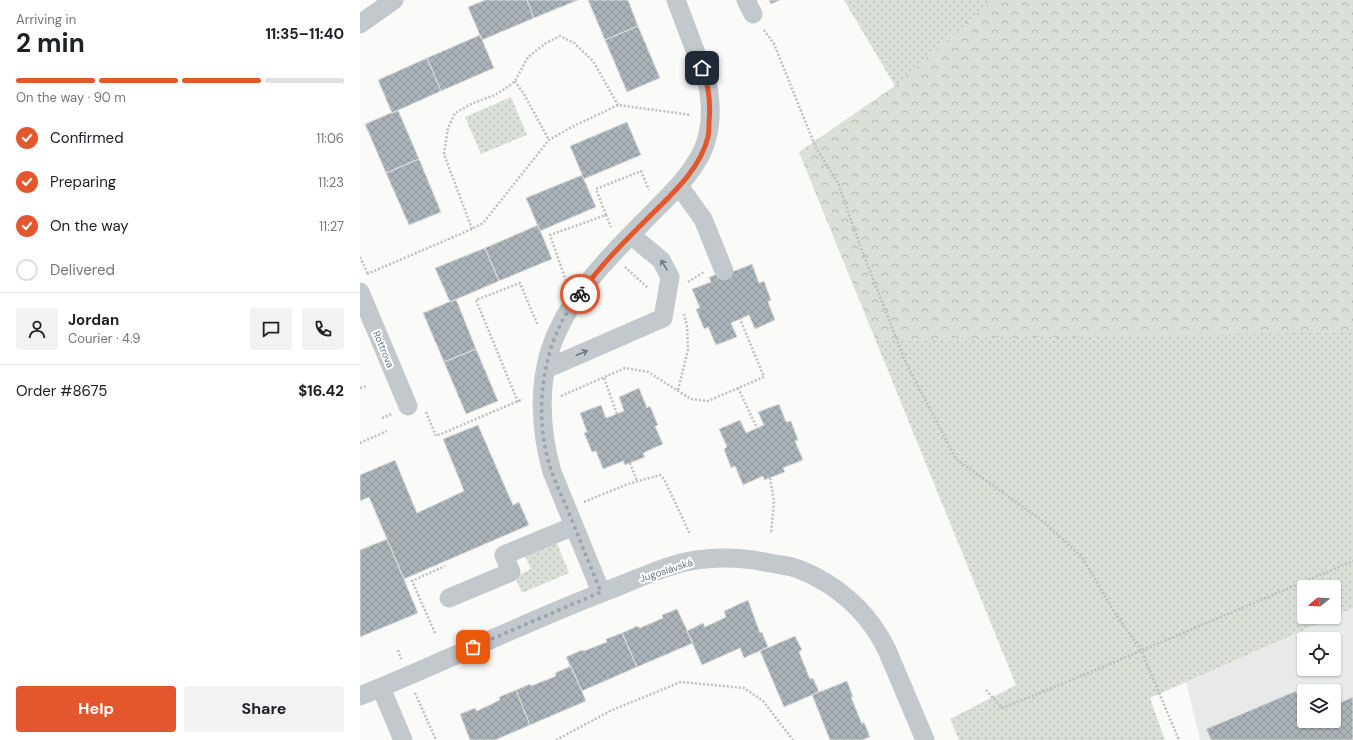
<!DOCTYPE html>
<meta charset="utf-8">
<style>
:root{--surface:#fff;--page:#f2f2f2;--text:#202124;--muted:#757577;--line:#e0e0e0;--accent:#e4572e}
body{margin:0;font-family:"DM Sans",sans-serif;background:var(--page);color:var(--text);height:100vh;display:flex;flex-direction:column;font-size:15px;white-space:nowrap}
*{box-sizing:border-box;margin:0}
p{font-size:13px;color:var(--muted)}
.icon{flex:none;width:22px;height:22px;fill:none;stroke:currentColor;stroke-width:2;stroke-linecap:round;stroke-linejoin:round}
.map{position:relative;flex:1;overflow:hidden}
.sheet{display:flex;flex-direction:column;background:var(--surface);width:360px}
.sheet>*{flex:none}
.needle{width:26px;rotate:252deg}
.controls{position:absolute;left:937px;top:580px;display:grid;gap:8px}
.controls a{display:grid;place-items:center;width:44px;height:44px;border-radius:4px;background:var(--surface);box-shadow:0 1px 3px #0004;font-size:20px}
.pin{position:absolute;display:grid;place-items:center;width:34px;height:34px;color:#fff;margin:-17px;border-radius:8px;box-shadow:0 2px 6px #0006}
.courier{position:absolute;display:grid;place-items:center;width:40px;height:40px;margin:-20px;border:3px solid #e4572e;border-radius:50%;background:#fff;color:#222;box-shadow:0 1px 5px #0007}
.headline em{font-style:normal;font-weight:700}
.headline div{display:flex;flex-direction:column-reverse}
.headline{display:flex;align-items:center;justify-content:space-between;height:68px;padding:0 16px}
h1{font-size:26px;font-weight:700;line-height:30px}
.bar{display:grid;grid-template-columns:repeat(4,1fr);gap:6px 4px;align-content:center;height:48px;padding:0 16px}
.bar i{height:5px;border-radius:3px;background:var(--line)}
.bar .current{background:var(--accent)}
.bar p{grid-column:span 4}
.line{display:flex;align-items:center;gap:10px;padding:0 16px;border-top:1px solid var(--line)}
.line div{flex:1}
.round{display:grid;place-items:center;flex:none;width:42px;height:42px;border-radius:4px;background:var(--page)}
ol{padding:0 16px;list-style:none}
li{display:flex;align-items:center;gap:12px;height:44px}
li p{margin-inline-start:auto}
li .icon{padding:4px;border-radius:50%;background:var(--accent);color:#fff;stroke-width:4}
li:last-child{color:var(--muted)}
li i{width:22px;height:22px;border:2px solid var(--line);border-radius:50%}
.button{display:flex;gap:8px;margin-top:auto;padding:8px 16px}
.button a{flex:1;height:46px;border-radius:4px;background:var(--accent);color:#fff;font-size:16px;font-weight:700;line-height:46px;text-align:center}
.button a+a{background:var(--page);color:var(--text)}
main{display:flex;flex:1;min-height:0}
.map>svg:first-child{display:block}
.built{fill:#e8e9e9;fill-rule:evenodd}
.green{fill:url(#green-dots)}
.forest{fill:url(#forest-crowns)}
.building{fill:url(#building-cross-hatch);stroke:#dcdcda}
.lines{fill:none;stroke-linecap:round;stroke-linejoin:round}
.path{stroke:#bbbfc2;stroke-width:2.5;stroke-dasharray:2 2;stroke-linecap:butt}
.minor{stroke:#c3c8cc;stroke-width:19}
.oneway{stroke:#6a7a87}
.done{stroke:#99a4ac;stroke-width:4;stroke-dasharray:0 7.2}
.route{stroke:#e4572e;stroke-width:5}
.labels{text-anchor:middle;stroke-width:4;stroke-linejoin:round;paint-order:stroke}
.street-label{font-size:10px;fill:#657683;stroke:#fff}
</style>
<main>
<section class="sheet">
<div class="headline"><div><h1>2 min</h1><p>Arriving in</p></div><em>11:35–11:40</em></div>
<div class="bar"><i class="current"></i><i class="current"></i><i class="current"></i><i></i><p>On the way · 90 m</p></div>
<ol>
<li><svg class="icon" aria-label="check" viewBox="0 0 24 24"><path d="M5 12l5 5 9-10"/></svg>Confirmed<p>11:06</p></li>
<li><svg class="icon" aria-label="check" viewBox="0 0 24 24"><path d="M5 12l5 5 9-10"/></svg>Preparing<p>11:23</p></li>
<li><svg class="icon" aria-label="check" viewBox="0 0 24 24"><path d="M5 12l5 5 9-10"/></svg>On the way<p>11:27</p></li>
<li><i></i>Delivered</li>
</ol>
<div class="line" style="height:72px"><a class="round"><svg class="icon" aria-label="person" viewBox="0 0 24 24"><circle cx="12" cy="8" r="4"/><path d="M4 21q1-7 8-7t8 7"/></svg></a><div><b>Jordan</b><p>Courier · 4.9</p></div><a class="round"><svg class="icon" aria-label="chat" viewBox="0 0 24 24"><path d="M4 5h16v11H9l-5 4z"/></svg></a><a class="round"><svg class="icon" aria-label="phone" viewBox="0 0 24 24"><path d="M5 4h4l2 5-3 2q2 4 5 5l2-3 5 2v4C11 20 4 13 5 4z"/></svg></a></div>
<div class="line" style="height:52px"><div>Order #8675</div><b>$16.42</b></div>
<div class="button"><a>Help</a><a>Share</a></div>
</section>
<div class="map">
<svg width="993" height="740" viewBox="0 0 993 740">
<defs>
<pattern id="green-dots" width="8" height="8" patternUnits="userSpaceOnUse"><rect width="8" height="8" fill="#dadfd7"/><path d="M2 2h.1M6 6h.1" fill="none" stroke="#b4b9b4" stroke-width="1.8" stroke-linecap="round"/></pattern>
<pattern id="forest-crowns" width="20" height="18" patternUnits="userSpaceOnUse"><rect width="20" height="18" fill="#dadfd7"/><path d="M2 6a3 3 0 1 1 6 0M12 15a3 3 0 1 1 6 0" fill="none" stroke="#b4b9b4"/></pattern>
<pattern id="building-cross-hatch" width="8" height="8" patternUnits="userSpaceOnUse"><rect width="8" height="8" fill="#aab3b9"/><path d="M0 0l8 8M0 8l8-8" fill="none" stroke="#8e969c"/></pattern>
</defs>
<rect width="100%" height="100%" fill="#fafaf8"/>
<!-- built -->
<path class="built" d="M993 608V740H840L826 682ZM944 639H974V669H944ZM944 691H974V721H944Z"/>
<!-- green -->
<path class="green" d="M484 0H993V608L974 617V587H944V617H973L790 698 805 740H599L590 719 656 685 439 152 535 86Z
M151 97 167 135 121 154 105 117Z
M197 543 209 573 162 593 155 577 171 569 165 556Z"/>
<!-- forest -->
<path class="forest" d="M633 0H993V332L516 340 439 152 535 86Z"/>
<!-- building -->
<path class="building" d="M125 0H167L174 18 122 40 108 7Z
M167 0H218L174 18Z
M228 0H268L278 26 245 40Z
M409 0H420L411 4Z
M278 26 300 78 267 92 245 40Z
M120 35 134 68 81 91 67 58Z
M67 58 81 91 32 113 18 80Z
M38 110 59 159 26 173 5 124Z
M267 122 281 155 224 179 210 146Z
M59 159 81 212 49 225 26 173Z
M222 175 236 207 180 231 166 198Z
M178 225 192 259 139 281 125 248Z
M125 248 139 281 90 302 75 268Z
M392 264 399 283 404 281 411 300 408 302 415 320 395 329 389 315 371 323 377 337 356 345 348 327 344 329 336 309 340 308 332 289 351 282 349 277 371 269 372 272Z
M96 299 116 349 84 362 63 313Z
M116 349 138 401 106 414 84 362Z
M279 388 287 408 290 406 298 425 295 426 303 444 283 453 285 457 265 465 263 461 243 469 236 451 232 452 224 433 227 432 220 413 241 405 246 418 264 411 259 397Z
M419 404 426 422 431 421 438 440 435 441 443 460 423 468 425 472 404 480 403 476 383 485 375 466 371 468 364 449 367 447 359 429 380 420 386 433 404 425 398 412Z
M118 425 153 505 159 502 169 525 44 579 9 497 0 501V475L35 460 57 513 104 491 83 439Z
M27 539 58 613 0 637V550Z
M388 600 400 633 402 632 408 647 384 658 380 648 342 665 327 631 343 623 345 627 366 617 364 611Z
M317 609 333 643 277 667 262 633 277 626 280 628 303 618 302 615Z
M262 633 277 667 222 691 206 657 222 650 224 651 247 642 246 639Z
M435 636 442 650 439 652 450 679 453 678 459 692 424 707 400 651Z
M211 666 226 701 170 725 156 690 170 684 171 686 196 676 195 673Z
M487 681 493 697H491L502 724 504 722 510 737 502 740H470L452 695Z
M156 690 170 725 135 740H110L100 714 115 708 117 711 140 700 139 697Z
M936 691 944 709V721H974V705L993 697V740H851L846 729Z"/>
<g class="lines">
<!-- path -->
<path class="path" d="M404 30 414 44 456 148 478 183 501 248 546 363 596 459 684 522 722 557 755 613 781 650 819 740
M155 81 165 96 189 140
M246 215 236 189 281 171 289 190
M112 229 84 154 88 128 95 113 113 103 135 95 149 86 155 81 168 57 186 43 200 36 214 43 233 61 258 105
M0 257 8 274
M265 267 288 288
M7 274 112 229 123 223 189 140 210 128 258 105 331 115
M206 281 190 235 246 215 251 227
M328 282 344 272
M244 378 257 414
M0 388 7 386
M378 388 397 428
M318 390 328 350 327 326 324 314
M201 396 265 368 288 372 331 399 348 401 404 377 380 319
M158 402 116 300 160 283 178 326
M66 412 76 436 163 399
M22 418 32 414
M0 443 27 431
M270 463 277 481
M410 478 414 501 411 534
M224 502 268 484 300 475 304 479 330 534
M75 633 52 581 85 566
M38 650 41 659
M626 690 642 708 719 677 993 561
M55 693 76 740
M196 740 252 710 321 682 384 688 403 701 433 740"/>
<!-- minor -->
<path class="minor" d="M386 0 393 14
M0 24 34 0
M319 186 343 219 364 271
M0 292 48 406
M186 369 303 318 310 277 301 260 271 235
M241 592 192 472C179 426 177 374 198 330 218 286 258 248 291 214 310 195 329 177 341 154 352 132 352 105 347 82L316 0
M89 598 151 572 144 555 214 526
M21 688 43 740
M0 696C87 661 171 619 259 586 286 575 316 561 345 559 366 557 385 558 405 562 414 564 424 565 432 567 440 569 448 573 454 576 487 593 511 617 527 650L565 740"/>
</g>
<!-- one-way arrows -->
<defs><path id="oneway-shaft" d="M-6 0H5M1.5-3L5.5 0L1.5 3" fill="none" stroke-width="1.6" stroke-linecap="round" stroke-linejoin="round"/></defs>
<g class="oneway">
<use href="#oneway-shaft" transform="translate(304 265) rotate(-121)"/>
<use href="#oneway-shaft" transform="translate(222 353) rotate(-23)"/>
</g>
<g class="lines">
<!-- done -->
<path class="done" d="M113 647 241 592C230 566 220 540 209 513 201 494 192 476 187 456 177 416 181 368 198 330 203 317 212 306 220 294"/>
<!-- route -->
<path class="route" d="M220 294C239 267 263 243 287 219 310 196 340 170 348 137 349 132 349 127 349 122 351 102 349 86 342 68"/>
</g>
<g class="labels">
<!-- street labels -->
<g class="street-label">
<text transform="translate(24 349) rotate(67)" y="4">Rottrova</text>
<text transform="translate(306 570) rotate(-18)" y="4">Jugoslávská</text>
</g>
</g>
</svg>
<div class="controls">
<a><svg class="needle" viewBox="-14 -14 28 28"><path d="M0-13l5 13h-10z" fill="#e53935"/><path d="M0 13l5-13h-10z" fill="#757577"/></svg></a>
<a><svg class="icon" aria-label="locate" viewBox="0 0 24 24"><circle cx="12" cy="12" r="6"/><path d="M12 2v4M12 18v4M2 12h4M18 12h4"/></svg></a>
<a><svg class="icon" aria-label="layers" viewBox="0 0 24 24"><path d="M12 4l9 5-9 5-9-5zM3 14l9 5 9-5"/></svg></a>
</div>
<div class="pin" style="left:113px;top:647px;background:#ea580c"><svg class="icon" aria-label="bag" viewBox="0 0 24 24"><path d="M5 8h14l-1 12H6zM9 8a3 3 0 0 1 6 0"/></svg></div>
<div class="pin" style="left:342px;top:68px;background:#1f2937"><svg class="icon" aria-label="home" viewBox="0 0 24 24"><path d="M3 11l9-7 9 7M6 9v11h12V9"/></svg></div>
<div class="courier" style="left:220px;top:294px"><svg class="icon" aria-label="bike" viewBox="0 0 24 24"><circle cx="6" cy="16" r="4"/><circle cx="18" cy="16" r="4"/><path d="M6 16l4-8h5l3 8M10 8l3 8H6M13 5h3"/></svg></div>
</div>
</main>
